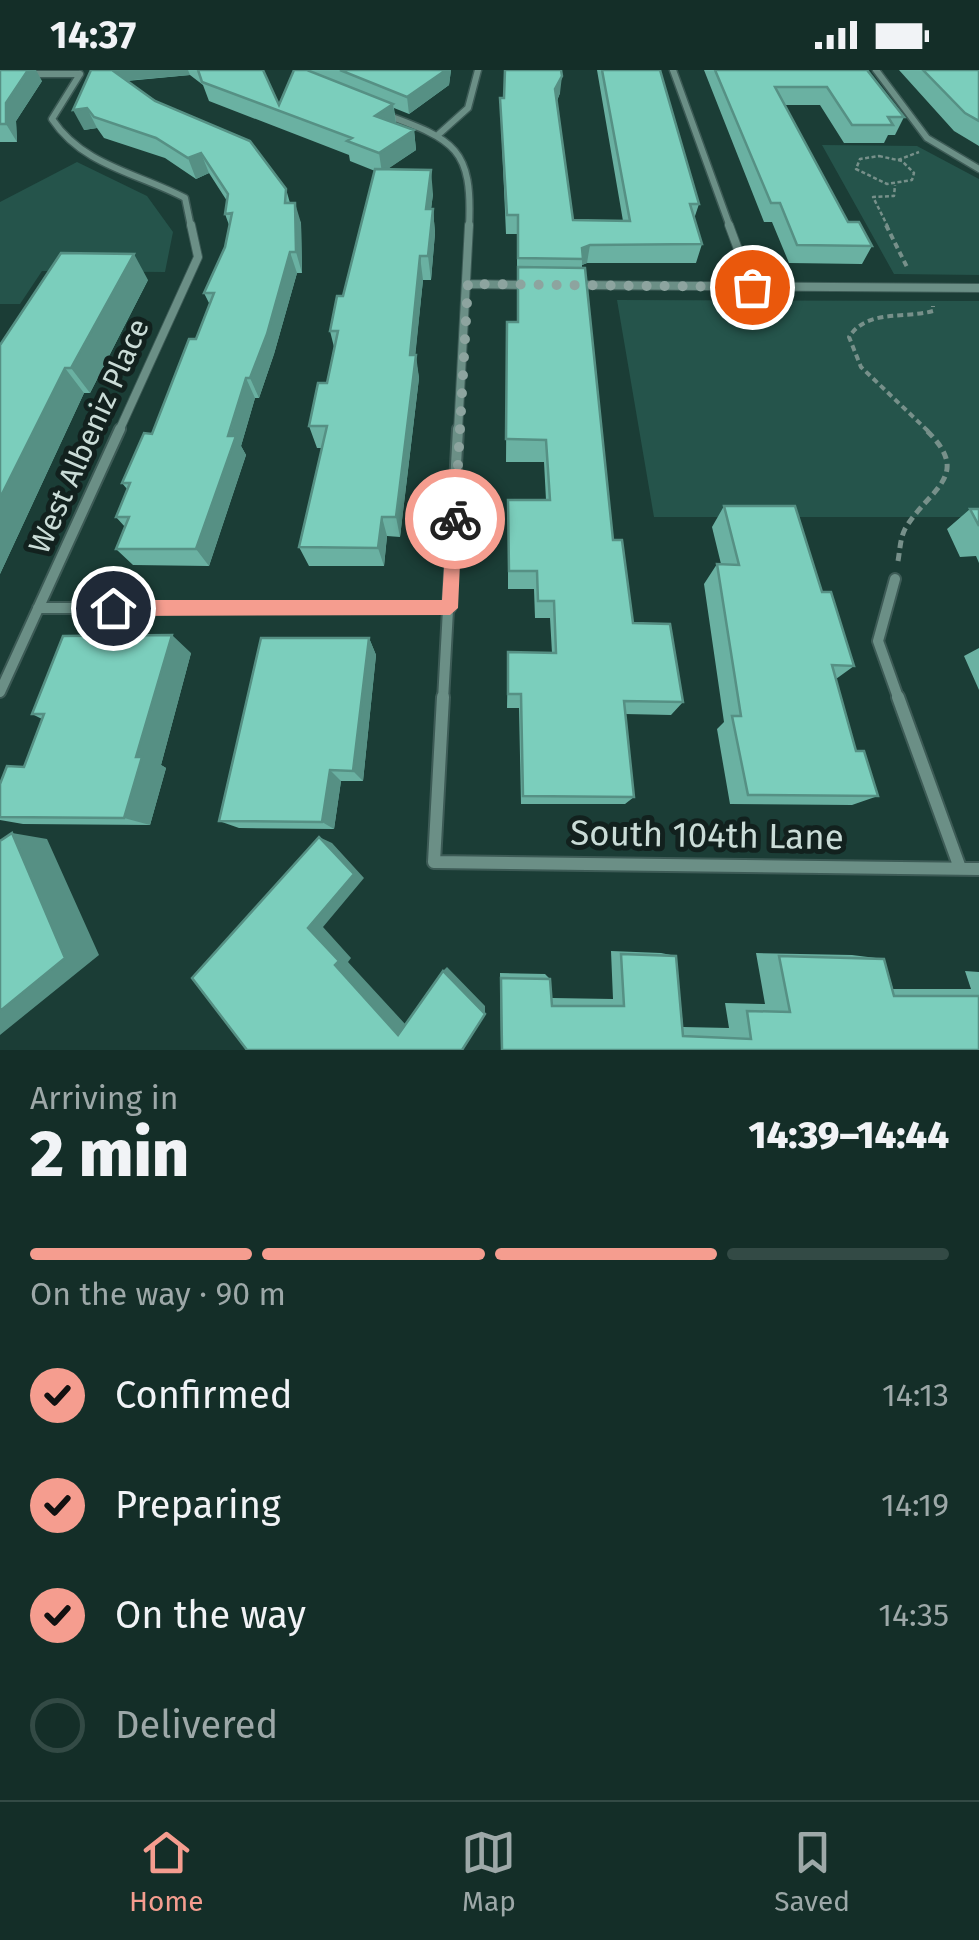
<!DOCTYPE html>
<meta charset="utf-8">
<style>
:root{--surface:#142e28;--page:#1d3630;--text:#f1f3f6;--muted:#9da8a8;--line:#334a45;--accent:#f59d8f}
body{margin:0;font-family:"Fira Sans",sans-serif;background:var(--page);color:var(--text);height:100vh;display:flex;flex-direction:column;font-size:38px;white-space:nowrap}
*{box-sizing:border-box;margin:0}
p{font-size:32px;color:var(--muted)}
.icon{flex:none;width:55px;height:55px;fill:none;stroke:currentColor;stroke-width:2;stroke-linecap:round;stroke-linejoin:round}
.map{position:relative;height:980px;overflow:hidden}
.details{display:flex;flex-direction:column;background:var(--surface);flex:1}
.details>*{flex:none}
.pin{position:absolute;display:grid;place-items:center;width:85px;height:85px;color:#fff;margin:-42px;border:5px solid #fff;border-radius:50%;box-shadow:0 2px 10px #0007}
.courier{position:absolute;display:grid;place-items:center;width:100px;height:100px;margin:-50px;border:8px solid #f59d8f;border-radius:50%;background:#fff;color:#222;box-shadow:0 2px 12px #0007}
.head em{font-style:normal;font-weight:800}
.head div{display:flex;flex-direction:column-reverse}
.head{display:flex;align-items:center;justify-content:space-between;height:170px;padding:0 30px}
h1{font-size:65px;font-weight:800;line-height:75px}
.bar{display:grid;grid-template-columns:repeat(4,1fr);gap:15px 10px;align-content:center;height:120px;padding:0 30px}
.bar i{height:12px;border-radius:8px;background:var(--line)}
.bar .on{background:var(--accent)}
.bar p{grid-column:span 4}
ol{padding:0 30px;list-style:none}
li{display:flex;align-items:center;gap:30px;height:110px}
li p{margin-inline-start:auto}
li .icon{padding:10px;border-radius:50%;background:var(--accent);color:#111;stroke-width:4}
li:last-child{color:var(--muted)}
li i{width:55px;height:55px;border:5px solid var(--line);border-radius:50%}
.status{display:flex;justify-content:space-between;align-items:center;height:70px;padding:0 50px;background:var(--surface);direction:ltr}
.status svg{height:28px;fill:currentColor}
.tabs{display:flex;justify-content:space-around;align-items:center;height:140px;border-top:2px solid var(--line);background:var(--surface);font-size:28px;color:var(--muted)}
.tabs a{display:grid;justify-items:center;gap:5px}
.tabs .on{color:var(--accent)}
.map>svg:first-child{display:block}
.green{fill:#25544b}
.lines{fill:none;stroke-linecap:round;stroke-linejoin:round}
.street-far3-casing{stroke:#3d5b56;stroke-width:9}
.street-far2-casing{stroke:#3d5b56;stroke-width:10}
.street-far1-casing{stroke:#3d5b56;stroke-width:14}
.street-casing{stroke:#3d5b56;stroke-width:16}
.path-far2{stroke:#77908a;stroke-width:2.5;stroke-dasharray:4 2.5;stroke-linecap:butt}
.path-far1{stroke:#77908a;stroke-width:4;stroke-dasharray:6 4;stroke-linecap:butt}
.path{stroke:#77908a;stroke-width:5;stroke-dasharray:8 5;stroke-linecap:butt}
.street-far3{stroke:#6b8f86;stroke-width:6}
.street-far2{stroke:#6b8f86;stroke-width:8}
.street-far1{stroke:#6b8f86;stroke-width:10}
.street{stroke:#6b8f86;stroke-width:12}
.wall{fill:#6ab1a2}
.shaded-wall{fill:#569084}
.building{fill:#7bcebc;stroke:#569084;stroke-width:2.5}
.route{fill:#f59d8f}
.done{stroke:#8da49f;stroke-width:10;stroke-dasharray:0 18}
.labels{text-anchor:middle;stroke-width:10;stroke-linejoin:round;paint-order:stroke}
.street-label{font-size:30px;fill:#cadcd7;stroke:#12211e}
.near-street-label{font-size:35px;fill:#cadcd7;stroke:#12211e}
</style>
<div class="status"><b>14:37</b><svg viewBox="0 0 49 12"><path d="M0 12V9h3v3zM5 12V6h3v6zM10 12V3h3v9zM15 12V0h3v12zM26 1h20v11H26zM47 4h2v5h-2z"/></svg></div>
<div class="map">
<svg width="979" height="980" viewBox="0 0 979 980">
<rect width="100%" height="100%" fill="#1b3d36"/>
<!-- green -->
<path class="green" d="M822 75 917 76 979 109V205L894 204Z
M77 92 147 126 173 162 165 202 42 201 20 234H0V132Z
M617 230 979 231V447H654Z"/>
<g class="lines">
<!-- street-far3 casing -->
<g class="street-far3-casing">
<path id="street-far3" d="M673 0 730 157
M876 0 927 68 979 99
M0 4H80
M80 4 52 49C83 96 138 103 185 128L191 157
M384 44C455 70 473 78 469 157
M439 64 468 38 478 0"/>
</g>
<!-- street-far2 casing -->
<g class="street-far2-casing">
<path id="street-far2" d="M729 155 752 217
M468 214 528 215
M575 215 979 218
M119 361 198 187 191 155
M458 361 469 155"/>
</g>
<!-- street-far1 casing -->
<g class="street-far1-casing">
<path id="street-far1" d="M895 509 878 571 899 630
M38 538H450
M0 622 120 359
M443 630 458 359"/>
</g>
<!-- street casing -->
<g class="street-casing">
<path id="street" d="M443 627 434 792 979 799
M898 627 960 798"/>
</g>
<!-- path-far2 -->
<path class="path-far2" d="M879 86 902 91 914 103 912 110 887 114 856 99 860 89Z
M898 90 919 82
M888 157 873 127 894 126 895 115"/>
<!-- path-far1 -->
<path class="path-far1" d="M886 155 908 199
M928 361 861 297 849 267C867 239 904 249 933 241V236"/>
<!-- path -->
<path class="path" d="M898 491C900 480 900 469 905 459 928 419 975 406 925 359"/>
<!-- street-far3 -->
<use href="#street-far3" class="street-far3"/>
<!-- street-far2 -->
<use href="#street-far2" class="street-far2"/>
<!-- street-far1 -->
<use href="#street-far1" class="street-far1"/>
<!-- street -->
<use href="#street" class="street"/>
</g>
<!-- wall -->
<path class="wall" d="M0 0 42 11 16 51 17 72H0Z
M91 0H263L279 35 294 0H451L449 15 409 44 394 38 396 53 414 60 416 80 387 99 433 124 431 139H433L435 163 431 210H423L415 285 419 308 400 467 387 466 384 496H309L299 477 322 378H317L309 356 327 313 334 277 330 261 343 226 375 101 350 91 349 85 209 31 203 15 190 5 127 11 286 119 290 133 301 153 302 203H297L274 284 259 328H255L241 376 246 385 209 496 133 495 116 479 125 457 116 447 127 419 122 413 152 364 196 269 210 235 204 223 225 177 229 155 225 144 227 131 209 103 196 109 165 88 104 68 97 58 84 60Z
M597 0H660L699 134 694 149 702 174 696 193H587L582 195V198L613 470 633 553 683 632 671 645 625 644 634 727 625 734H521L519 638H507L508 582 552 583 550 548H535L534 519H508V430H546L544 392H506L507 252H517V164H506L500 28 560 23 557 31 573 150 623 151Z
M704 0H867L904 47 895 65H888L884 73H844L820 35H784L848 152 872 176 862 194 789 193 772 152H764Z
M899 0H979V76L954 61Z
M148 210 90 323H84L0 504V275Z
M724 436 822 522 854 596 836 609 856 681 878 726 852 735 730 734 717 659 724 652 704 514 717 494H721L712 457Z
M970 439H979V493L976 486 960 487 947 459Z
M369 568 376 585 363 711H341L334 759 239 758 219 751Z
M979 578V620L964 586Z
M191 583 161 695 166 698 150 755 23 754 0 750V714L24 697 42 649 32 644Z
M611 881 661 883 676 886 683 957 729 958 725 933 765 934 756 883 852 885 884 889 893 919H971L965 901 979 902V980H501L500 903 545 904 550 909 552 928 613 929Z"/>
<!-- shaded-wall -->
<path class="shaded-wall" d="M28 0H36L42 11 16 51 17 72 6 54V33Z
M106 0H188L190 5 111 12Z
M446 0H451L449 15 409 44 407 27Z
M562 6 560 23 554 37 555 19Z
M393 34 396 54 375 46Z
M87 38 97 58 84 60 73 40Z
M414 60 416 80 382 103 379 83Z
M201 83 209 103 196 109 188 88Z
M431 100 433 124 428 163 426 139Z
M295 133 301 153 302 203 296 182Z
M433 139 435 163 431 210 428 186Z
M590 175 587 193 582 195V178Z
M290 182 297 203 274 284 259 328 250 308Z
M134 184 148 210 90 323 71 298Z
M420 186 423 210 413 308 410 285Z
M416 285 419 308 400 467 396 447Z
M65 298 84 323 0 504V428Z
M246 308 255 328 241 376 246 385 209 496 196 479Z
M382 447 387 466 384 496 378 478Z
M172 565 191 583 161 695 166 698 150 755 124 748 136 687Z
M369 568 376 585 363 711 353 701Z
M330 700 341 711 334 759 322 752Z
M12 763 47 769 99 885 0 965V941Z
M319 767 332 773 364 808 323 857 351 888 348 892 406 955 398 965 335 895 308 858Z
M447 897 485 936V944L443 901Z"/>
<!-- building -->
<path class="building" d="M0 0H28L6 33V54H0Z
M91 0H112L155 31 250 71 286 119 285 133H295L296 182H290L267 264 250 308H246L228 366H236L196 479H116L129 447H116L130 413H122L144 363 152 364 189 269H196L214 223H204L225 177 232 143 225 144 228 124 201 83 188 88 156 68 94 47 87 38 73 40Z
M198 0H263L279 35 294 0H307L393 34 375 46 414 60 379 83 347 71 352 68 202 12Z
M340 0H446L407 27Z
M505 0H561L562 6 555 19 573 150 630 151 602 0H660L699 134H690L702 174 590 175 582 178 583 189 518 188V145H507L500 28H504Z
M715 0H867L904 47H888L893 55H852L827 17H775L848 152H859L872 176 797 175 780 133H771Z
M923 0H979V51L965 43Z
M375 99 431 100 426 139H433L428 186H420L410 285H416L396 447H382L378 478 299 477 327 356H309L318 313H327L338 261H330L337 226H343Z
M61 183 134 184 71 298H65L0 428V275Z
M518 197 585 198 613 470H622L633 553 670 554 683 632 624 631 634 727 523 726 521 624H508V582L556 583 554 531H538L537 501H509L508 430H550L546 370 506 369 507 252H518Z
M724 436H795L822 522H831L854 596 832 595 856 681H864L878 726 748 725 732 646H741L717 494 739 495Z
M970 439H979V456Z
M172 565 136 687H142L124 748 0 747V714L7 696 24 697 44 644H32L63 566Z
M261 568H369L353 701 330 700 322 752 219 751Z
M12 763 65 888 0 941V771Z
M319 767 354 804 308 858 339 891 335 895 398 965 443 901 485 944 462 980H247L192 908Z
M621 884 676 886 683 966 751 969 747 941 790 942 779 886 884 889 894 926H979V980H502L501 908 550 909 552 936H624Z"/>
<!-- route -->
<path class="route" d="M455 443 462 449 458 538 450 545 113 546 104 538 113 530H442L447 449Z"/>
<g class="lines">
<!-- done -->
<path class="done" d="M455 449 468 214 752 217"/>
</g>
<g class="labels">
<!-- street labels -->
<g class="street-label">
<text transform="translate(89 366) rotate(-66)" y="10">West Albeniz Place</text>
</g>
<!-- near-street labels -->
<g class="near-street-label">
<text transform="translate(707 765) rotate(1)" y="12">South 104th Lane</text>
</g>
</g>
</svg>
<div class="pin" style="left:752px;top:217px;background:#ea580c"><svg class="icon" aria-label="bag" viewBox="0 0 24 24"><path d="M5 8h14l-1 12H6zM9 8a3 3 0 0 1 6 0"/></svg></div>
<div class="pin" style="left:113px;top:538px;background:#1f2937"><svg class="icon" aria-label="home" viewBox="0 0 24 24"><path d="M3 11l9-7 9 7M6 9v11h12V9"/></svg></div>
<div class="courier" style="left:455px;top:449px"><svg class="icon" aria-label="bike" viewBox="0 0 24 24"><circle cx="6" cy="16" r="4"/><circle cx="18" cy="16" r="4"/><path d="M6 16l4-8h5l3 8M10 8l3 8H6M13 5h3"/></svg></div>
</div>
<section class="details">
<div class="head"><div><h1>2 min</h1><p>Arriving in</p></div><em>14:39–14:44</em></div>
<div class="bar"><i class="on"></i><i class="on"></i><i class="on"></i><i></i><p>On the way · 90 m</p></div>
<ol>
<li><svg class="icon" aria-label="check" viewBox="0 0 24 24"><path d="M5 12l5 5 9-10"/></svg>Confirmed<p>14:13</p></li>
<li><svg class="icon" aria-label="check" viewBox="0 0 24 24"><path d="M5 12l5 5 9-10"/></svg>Preparing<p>14:19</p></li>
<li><svg class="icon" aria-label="check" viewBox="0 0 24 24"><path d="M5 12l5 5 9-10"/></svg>On the way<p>14:35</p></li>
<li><i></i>Delivered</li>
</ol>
</section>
<nav class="tabs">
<a class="on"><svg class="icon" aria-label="home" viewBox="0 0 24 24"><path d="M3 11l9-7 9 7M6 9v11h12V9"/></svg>Home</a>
<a><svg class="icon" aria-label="map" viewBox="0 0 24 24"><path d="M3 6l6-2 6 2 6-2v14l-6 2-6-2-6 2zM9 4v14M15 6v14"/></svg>Map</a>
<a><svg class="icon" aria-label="saved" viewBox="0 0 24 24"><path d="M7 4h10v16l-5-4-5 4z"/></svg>Saved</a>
</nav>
